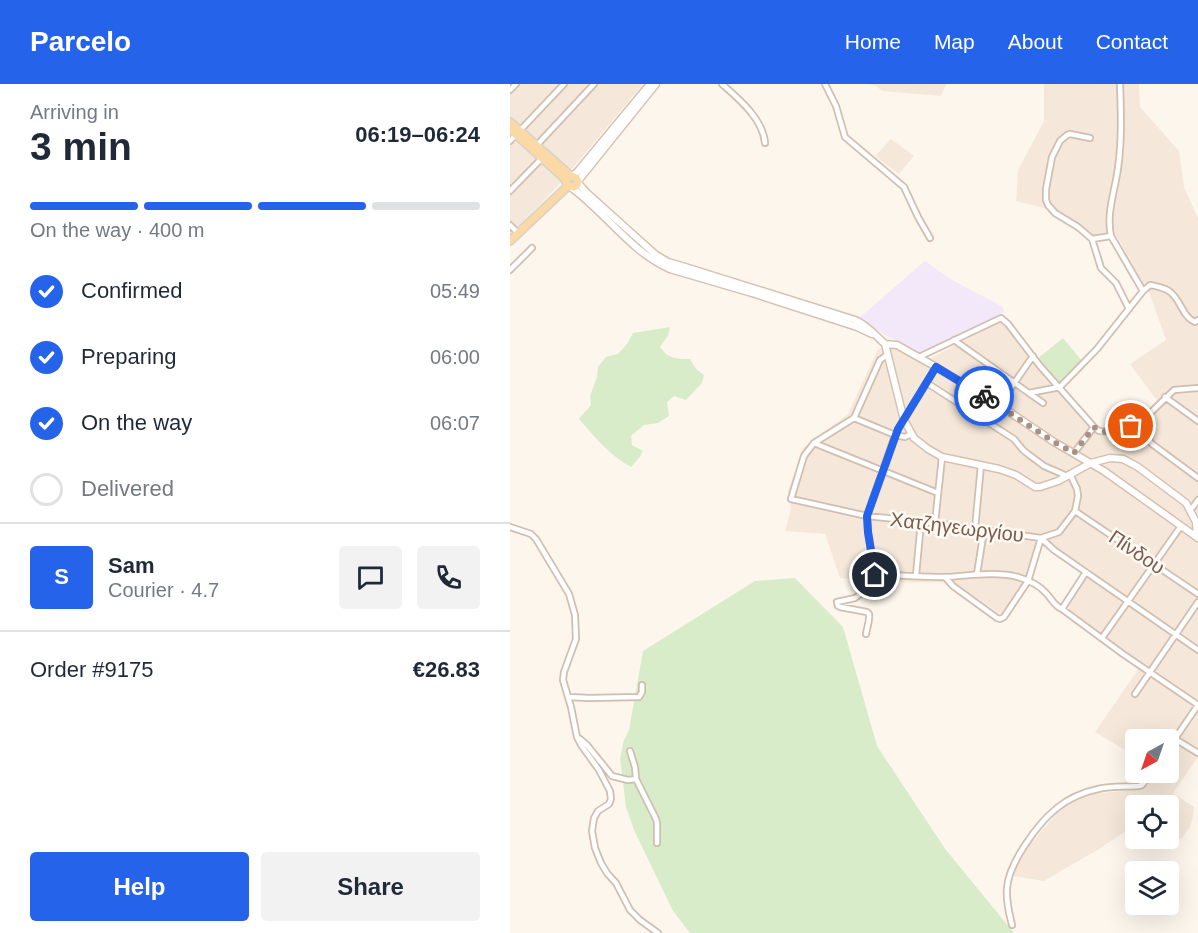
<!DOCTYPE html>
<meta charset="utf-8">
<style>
:root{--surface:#fff;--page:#f2f2f3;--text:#1f2937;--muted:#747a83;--line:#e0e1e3;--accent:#2563eb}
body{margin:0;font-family:Helvetica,sans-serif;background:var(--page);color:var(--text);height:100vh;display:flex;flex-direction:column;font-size:22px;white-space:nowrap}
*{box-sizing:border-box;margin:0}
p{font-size:20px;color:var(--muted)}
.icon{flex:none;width:33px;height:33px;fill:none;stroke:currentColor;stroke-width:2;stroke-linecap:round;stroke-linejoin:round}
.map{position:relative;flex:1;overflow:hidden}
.details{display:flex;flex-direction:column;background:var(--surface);width:510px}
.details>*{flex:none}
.needle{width:39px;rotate:220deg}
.controls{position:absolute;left:615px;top:645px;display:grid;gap:12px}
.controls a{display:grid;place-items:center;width:54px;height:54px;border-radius:6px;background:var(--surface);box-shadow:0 6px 24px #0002;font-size:30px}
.pin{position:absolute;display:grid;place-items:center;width:51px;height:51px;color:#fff;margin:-26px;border:3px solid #fff;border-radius:50%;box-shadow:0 2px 6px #0007}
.courier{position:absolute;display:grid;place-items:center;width:60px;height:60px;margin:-30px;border:4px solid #2563eb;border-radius:50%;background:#fff;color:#222;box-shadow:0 2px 8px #0007}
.summary em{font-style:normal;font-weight:800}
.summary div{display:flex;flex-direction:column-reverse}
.summary{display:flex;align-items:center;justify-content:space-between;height:102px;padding:0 30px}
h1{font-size:39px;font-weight:800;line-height:45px}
.bar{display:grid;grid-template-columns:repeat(4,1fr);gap:9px 6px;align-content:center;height:72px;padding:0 30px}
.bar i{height:8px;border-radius:4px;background:var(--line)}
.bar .current{background:var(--accent)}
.bar p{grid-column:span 4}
.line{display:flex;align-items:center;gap:15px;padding:0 30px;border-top:2px solid var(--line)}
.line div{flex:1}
.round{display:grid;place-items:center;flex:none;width:63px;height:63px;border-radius:6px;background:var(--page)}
ol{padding:0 30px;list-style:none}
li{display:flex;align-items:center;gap:18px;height:66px}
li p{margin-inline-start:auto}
li .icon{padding:6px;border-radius:50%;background:var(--accent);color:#fff;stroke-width:4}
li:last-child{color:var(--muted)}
li i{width:33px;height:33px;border:3px solid var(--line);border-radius:50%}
.action{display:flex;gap:12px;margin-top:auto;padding:12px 30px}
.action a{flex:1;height:69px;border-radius:6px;background:var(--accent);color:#fff;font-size:24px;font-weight:800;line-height:69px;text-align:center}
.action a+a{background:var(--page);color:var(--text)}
header{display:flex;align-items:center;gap:36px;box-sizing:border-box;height:84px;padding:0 30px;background:var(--accent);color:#fff}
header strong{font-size:28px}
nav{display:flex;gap:33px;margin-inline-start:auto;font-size:21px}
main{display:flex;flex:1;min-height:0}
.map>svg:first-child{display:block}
.residential{fill:#f5e8da}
.education{fill:#f3e8fa}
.green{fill:#d8ecc9}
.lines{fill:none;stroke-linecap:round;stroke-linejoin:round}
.street-casing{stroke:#d1beb0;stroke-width:8}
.secondary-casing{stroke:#d6c0b0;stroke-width:9}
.primary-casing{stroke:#dad1cd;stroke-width:10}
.street{stroke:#fff;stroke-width:4.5}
.secondary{stroke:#fff;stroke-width:6}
.primary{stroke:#fbd9a5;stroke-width:7}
.done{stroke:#a89285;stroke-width:6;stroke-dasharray:0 10.8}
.route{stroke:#2563eb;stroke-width:8}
.labels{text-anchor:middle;stroke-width:5;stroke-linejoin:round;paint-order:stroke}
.street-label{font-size:20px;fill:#7a5c4d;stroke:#fffaf3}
</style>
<header>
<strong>Parcelo</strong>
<nav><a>Home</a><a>Map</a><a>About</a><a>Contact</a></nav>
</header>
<main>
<section class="details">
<div class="summary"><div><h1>3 min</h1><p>Arriving in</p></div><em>06:19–06:24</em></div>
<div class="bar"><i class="current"></i><i class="current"></i><i class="current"></i><i></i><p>On the way · 400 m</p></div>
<ol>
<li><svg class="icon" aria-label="check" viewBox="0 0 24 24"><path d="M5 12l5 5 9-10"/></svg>Confirmed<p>05:49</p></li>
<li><svg class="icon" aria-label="check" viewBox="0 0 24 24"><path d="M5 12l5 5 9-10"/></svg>Preparing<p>06:00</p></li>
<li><svg class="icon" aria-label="check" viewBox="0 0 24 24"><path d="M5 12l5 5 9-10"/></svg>On the way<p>06:07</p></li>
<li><i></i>Delivered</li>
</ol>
<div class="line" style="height:108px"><b class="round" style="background:var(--accent);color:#fff">S</b><div><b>Sam</b><p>Courier · 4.7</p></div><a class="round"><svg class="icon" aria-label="chat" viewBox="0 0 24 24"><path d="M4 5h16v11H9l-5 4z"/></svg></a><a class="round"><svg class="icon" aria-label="phone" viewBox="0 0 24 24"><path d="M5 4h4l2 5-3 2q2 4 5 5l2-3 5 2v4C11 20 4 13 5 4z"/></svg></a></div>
<div class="line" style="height:78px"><div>Order #9175</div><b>€26.83</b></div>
<div class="action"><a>Help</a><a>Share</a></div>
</section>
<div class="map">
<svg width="688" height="849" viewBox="0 0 688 849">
<rect width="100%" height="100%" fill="#fdf6ec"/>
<!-- residential -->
<path class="residential" d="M0 0H133L46 104 0 151Z
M358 0H436L431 12 372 7 366 2Z
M534 0H629L630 23 669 67 674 103 688 134V673L663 709 684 723 683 732 680 743 672 754 667 755 659 748 658 722H626L625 741 589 765 534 797 503 792 509 776 517 764 548 728 557 721 575 713 589 709 626 706 637 703 647 689 658 688V656H626L625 672 585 648 632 580 558 524 581 486 550 467 530 450 514 498 492 531 445 499 386 498 330 494 315 450 275 447 281 425 278 407 293 364 338 330 368 265 383 263 412 279 491 236 551 300 548 303 590 352 603 351 623 345 641 332 651 322 620 280 656 256 637 202 634 203 608 154 604 150 584 152 579 150 569 140 557 134 534 124 506 117 508 86 534 37Z
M381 55 404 72 389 90 365 72Z"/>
<!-- education -->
<path class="education" d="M415 177 442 196 493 223 494 228 410 271 348 235Z"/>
<!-- green -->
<path class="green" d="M160 243 158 252 150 263C158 275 167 275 180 275L186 285 194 291 192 299 176 316 164 312 157 318 159 332 148 339 134 341 121 352 122 361 133 367 129 374 121 383C99 371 85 353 69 335L81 321 80 312 87 293 88 283 96 273 108 270 117 260 123 249Z
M553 254 573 278 551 300 527 275Z
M285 494 333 543 367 662 436 766 504 849H180L163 827 124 746 116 723 110 674 114 656 119 646 133 567 245 497Z"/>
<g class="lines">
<!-- street casing -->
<g class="street-casing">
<path id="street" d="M212 0C229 15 253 35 255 59
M315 0 326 22 335 53 394 103 408 133 420 154
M610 0C611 28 612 56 608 84 605 107 596 129 601 152L633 207
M0 6 6 0
M580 54 560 50 557 51 550 57 542 73 536 105V116L538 121 545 129 568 143 582 155 591 184 606 199 619 225
M0 57 54 0
M26 62 84 0
M0 107 34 72
M0 141 8 149
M582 155 601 152
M0 186 22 164
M444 256 533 319
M377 271 370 276 344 334 304 359 294 372 281 415 357 432 425 439 531 454 544 466 688 566
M409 273 491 234 498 240 530 282 584 343 589 347 599 348 621 342 634 335 664 306 688 304
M426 283 385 351 357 432 358 449 365 491C388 491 411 493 434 493 459 492 484 487 508 493 518 496 529 501 536 509 542 515 544 522 552 525L613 570 688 621
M417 299 504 355 513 366 518 370 534 382 557 392
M550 303 587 265 633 207 640 201C646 202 654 204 659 207 671 215 672 233 685 238L688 236
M519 309 550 303
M655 313 688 337
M489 321 523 272
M344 334 385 351 395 353 401 350
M625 340 642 360 688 394
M304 359 428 409
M564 369 584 343
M680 425 683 423 688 416
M565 427 688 510
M425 439 432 373
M0 443 21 450 26 455 59 510 65 531 66 555 54 588 53 596 61 623 67 653 71 661 89 686 100 707 101 715 99 720 88 727 84 734 82 747 85 764 91 779 97 789 106 799 120 826 130 836 148 849
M465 445 471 381
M467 490 474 446
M406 491 411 438
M435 493 443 502 487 534 490 535 494 533 518 497 531 454 549 448 565 427 568 412 567 405 560 390
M552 525 576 488
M356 550C357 543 360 537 359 530L357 528 330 523 328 522 327 518 345 514 378 491
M592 554 671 442
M625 610 688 518
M59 613 79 614 129 613 132 608V601
M70 655 77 661 102 692 118 696 126 695
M665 655 688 669
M658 665 688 621
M120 667 125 683 126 695 146 735 147 739V759
M502 841C499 829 496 817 497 804 499 779 527 740 547 724 558 715 574 708 588 705 601 702 616 703 629 702L632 701 643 688"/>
</g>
<!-- secondary casing -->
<g class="secondary-casing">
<path id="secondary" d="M63 92 68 87 140 0
M68 97 146 0
M68 99 77 109 146 171 158 178 175 183 345 236C357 241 365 251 375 260
M62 104C96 129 121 168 160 185L242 209 347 243 362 250
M375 260 394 336 404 354 418 365 432 373 489 385 506 391 525 403H530L548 397 581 379 600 374 613 375 628 383 676 419 686 438 687 453
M375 260 387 261 426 283 489 321 544 358 594 387 688 454"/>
</g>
<!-- primary casing -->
<g class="primary-casing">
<path id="primary" d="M0 38 61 92
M0 45 54 94 58 102 64 103 67 101 68 97 66 94 61 92 58 94 56 98
M0 157 58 102"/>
</g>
<!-- street -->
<use href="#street" class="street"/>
<!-- secondary -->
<use href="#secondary" class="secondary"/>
<!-- primary -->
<use href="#primary" class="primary"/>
</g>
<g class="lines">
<!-- done -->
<path class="done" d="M474 312 544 358 564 369 584 343C595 352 608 346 621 342"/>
<!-- route -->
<path class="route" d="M365 491 358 448 357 432 388 345 426 283 474 312"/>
</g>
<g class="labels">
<!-- street labels -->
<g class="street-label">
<text transform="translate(447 443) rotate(7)" y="7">Χατζηγεωργίου</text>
<text transform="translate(627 468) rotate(34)" y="7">Πίνδου</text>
</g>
</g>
</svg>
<div class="controls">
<a><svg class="needle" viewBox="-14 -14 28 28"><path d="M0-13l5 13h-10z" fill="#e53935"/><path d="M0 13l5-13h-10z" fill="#747a83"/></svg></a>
<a><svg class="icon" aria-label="locate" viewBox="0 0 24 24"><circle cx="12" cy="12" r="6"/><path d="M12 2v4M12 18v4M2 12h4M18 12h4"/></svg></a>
<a><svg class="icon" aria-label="layers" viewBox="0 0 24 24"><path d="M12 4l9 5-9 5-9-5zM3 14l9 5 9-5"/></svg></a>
</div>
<div class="pin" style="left:621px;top:342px;background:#ea580c"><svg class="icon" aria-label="bag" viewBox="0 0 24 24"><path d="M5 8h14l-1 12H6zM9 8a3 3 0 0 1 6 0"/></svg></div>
<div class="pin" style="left:365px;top:491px;background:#1f2937"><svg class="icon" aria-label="home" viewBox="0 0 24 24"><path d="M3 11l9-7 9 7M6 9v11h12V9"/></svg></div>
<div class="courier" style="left:474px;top:312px"><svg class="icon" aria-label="bike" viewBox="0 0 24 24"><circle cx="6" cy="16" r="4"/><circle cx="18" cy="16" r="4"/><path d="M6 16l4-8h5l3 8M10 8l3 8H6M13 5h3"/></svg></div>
</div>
</main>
